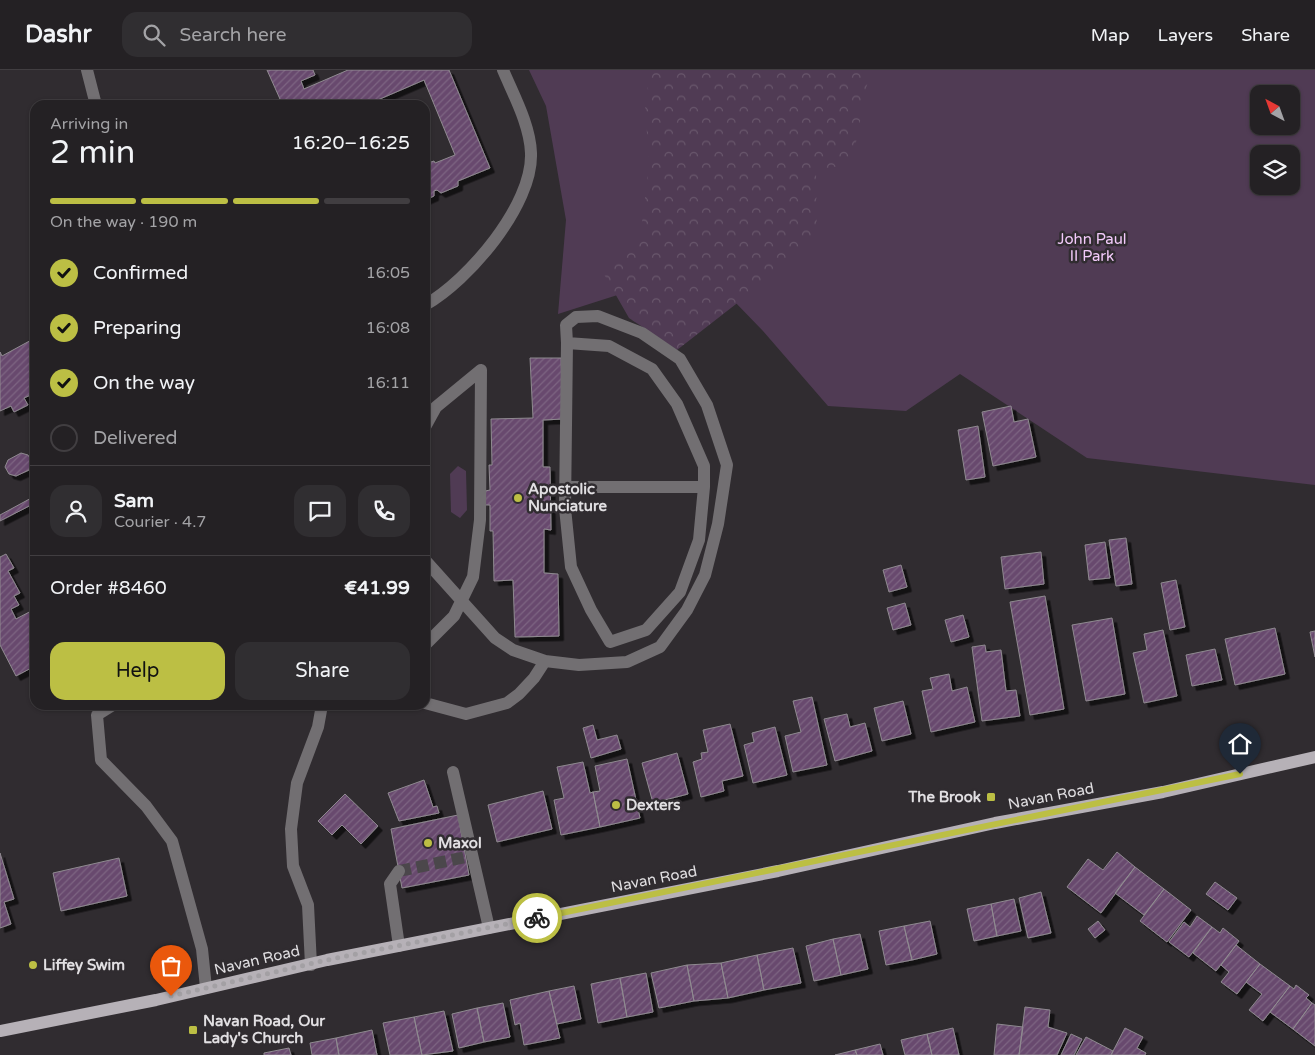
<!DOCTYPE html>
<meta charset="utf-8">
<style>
:root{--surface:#242124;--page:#302e31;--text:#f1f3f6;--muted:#a3a3a6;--line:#413e41;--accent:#bcbf44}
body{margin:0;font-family:"Varela Round",sans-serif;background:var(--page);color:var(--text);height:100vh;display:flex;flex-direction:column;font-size:19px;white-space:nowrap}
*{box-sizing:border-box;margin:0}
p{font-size:16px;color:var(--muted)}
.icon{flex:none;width:28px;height:28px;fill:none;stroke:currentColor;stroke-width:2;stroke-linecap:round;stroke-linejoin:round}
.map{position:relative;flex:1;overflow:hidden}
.panel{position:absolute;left:30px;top:30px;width:400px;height:610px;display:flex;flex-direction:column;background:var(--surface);border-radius:15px;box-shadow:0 1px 4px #0004,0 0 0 1px var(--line)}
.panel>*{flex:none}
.needle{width:32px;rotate:319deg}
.fabs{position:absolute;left:1250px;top:15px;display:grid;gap:10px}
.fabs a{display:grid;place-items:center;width:50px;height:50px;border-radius:10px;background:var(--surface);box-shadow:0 1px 4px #0004,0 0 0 1px var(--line);font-size:25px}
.pin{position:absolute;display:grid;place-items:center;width:42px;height:42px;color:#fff;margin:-51px -21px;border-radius:50% 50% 50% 0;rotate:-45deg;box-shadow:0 0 5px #0007}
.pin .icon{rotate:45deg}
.courier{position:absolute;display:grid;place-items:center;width:50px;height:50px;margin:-25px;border:4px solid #bcbf44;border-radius:50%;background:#fff;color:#222;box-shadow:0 1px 6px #0007}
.summary em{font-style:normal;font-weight:600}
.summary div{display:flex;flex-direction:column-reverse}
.summary{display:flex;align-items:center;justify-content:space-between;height:85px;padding:0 20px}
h1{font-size:32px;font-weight:600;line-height:38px}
.bar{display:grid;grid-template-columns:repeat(4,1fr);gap:8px 5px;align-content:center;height:60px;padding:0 20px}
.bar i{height:6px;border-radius:4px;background:var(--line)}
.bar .active{background:var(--accent)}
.bar p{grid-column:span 4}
.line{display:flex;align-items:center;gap:12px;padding:0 20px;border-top:1px solid var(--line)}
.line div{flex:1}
.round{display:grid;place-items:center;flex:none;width:52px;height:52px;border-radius:15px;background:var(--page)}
ol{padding:0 20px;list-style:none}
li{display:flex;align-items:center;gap:15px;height:55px}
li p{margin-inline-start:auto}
li .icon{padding:5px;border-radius:50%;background:var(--accent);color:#111;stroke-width:4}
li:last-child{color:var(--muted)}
li i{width:28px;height:28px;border:2px solid var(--line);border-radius:50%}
.action{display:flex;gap:10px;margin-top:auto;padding:10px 20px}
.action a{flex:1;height:58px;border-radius:15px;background:var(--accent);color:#111;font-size:20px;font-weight:600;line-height:58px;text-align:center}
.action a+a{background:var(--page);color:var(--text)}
header{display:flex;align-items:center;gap:30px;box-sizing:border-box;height:70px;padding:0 25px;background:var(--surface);border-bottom:1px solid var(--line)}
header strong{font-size:24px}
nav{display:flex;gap:28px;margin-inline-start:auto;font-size:18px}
.search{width:350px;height:45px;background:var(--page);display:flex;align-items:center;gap:12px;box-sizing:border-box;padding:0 18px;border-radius:15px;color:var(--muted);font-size:19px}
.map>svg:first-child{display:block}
.green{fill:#503b54;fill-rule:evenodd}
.forest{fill:url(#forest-crowns)}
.building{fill:url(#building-hatch);stroke:#8f8a90;filter:url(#shadow)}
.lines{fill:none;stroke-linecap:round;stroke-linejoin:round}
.minor-tunnel{stroke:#4b474b;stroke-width:12;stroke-dasharray:12 6;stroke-linecap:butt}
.minor{stroke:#726f72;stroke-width:12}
.major{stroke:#b6b1b7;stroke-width:12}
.done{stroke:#a3a0a4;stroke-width:5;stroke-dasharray:0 9}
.route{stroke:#bcbf44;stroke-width:6}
.poi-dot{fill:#bcbf44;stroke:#302c30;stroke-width:2}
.labels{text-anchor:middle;stroke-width:5;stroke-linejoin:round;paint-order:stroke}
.park-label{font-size:15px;fill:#f3cafb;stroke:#302c30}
.poi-label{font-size:15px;font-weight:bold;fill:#e1dfe2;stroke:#302c30;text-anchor:start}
.street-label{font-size:15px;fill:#e1dfe2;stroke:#302c30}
</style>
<header>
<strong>Dashr</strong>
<div class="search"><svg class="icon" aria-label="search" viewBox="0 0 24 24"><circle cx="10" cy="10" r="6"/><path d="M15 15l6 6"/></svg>Search here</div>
<nav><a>Map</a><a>Layers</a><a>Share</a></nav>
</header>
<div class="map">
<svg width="1315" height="985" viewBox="0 0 1315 985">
<defs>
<pattern id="forest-crowns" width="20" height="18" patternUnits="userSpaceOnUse" patternTransform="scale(1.25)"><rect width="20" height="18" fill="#503b54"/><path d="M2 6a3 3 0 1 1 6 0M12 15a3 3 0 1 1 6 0" fill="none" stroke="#69576c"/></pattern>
<pattern id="building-hatch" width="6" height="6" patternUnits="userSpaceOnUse" patternTransform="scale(1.25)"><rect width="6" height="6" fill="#684a6e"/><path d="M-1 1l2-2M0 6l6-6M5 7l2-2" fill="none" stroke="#7d6482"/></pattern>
<filter id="shadow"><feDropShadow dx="4.5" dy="4.5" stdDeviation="0" flood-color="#0009"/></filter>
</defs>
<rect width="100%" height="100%" fill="#302c30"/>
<!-- green -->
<path class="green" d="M529 0H1315V415L1087 388 960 304 906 341 828 336 763 261 702 198 558 244 566 150 546 36ZM1259 24H1291V56H1259ZM1259 84H1291V116H1259Z
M458 396 466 401 467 440 460 448 451 442 450 404Z"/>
<!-- forest -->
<path class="forest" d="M651 0H870L852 93 816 101 817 171 677 280 629 248 601 199 640 168 649 96 645 33Z"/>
<!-- building -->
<path class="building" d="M267 0H313L315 5 301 11 304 19 348 0H449L490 98 458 111V116L441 123 437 120 434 121V126L425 130V94L434 91 435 93 455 85 424 10 366 35H265L280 29Z
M35 268V323L24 328 28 335 14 342 11 336 0 341V282L2 286Z
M530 288H561L563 349 543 350V397H550L551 460 544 459V503L558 504 559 566 515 567 513 510 494 511 493 461H490V435H485V421L490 420 489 395H492L491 349 533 348Z
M1011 336 1014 352 1028 349 1036 387 993 396 982 342Z
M978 356 985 407 966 410 958 360Z
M21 383 28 385 32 392 29 400 16 406 9 404 5 397 8 390Z
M35 426V433L0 451V445Z
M1126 468 1132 514 1116 516 1109 470Z
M1105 472 1110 508 1089 510 1085 475Z
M1041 482 1044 514 1005 519 1001 487Z
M6 484 14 498 8 501 20 523 14 526 19 535 11 539 16 549 35 539V596L16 606 0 575V487Z
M901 495 907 517 889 522 883 500Z
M1176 510 1185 557 1170 560 1161 513Z
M1045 526 1064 639 1030 645 1010 532Z
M905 533 911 555 893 560 887 538Z
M963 545 969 567 951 572 945 550Z
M1112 548 1125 624 1086 631 1072 555Z
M1275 558 1285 604 1235 615 1225 569Z
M1163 560 1177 626 1144 633 1133 583 1147 580 1144 564Z
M1315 561V587L1310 562Z
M985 575 986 582 1001 580 1006 621 1016 620 1020 646 982 651 972 577Z
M1215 579 1222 610 1192 616 1186 585Z
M949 604 952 621 967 617 975 652 931 662 922 621 933 619 930 608Z
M812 627 827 695 793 702 785 666 801 662 793 631Z
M903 631 911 664 882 671 874 638Z
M847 644 850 657 865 653 872 681 835 691 824 649Z
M730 654 743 706 722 711 724 721 701 727 693 692 702 689 701 683 708 682 703 660Z
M593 655 597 670 617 665 621 679 591 688 583 658Z
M775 657 787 705 753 713 744 675 754 672 752 663Z
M677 683 688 724 653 733 642 693Z
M627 689 640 748 600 757 593 722 600 721 595 696Z
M583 692 590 723 593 722 600 757 561 765 554 730 564 728 557 697Z
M424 710 433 737 437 736 439 743 399 751 388 723Z
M543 721 552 759 497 772 488 735Z
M345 724 378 756 361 774 342 755 332 765 318 751Z
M458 745 469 805 402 818 391 759Z
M1117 782 1135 797 1101 843 1067 817 1088 789 1103 800Z
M0 783 14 829 4 832 11 854 0 858Z
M119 788 127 826 61 841 53 803Z
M1135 797 1164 819 1144 845 1115 823Z
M1215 812 1237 828 1228 840 1206 824Z
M1164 819 1191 840 1167 872 1140 851Z
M1041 822 1051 863 1028 868 1019 828Z
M1014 829 1021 861 997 866 991 834Z
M991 834 997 866 974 871 967 839Z
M1197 846 1212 857 1189 887 1169 872 1184 852 1190 857Z
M930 851 937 884 912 890 904 856Z
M1098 851 1105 860 1095 868 1088 859Z
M904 856 912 890 886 895 879 861Z
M1212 857 1220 863 1223 858 1239 871 1216 901 1193 883Z
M860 864 868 899 841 905 833 869Z
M833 869 841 905 814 911 806 876Z
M1236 875 1260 894 1237 924 1221 912 1229 902 1221 895Z
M793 878 801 913 764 920 757 885Z
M757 885 764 920 728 928 721 893Z
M721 893 728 928 694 931 687 895Z
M1260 894 1290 916 1263 951 1249 940 1262 924 1246 912Z
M687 895 694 931 659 938 651 903Z
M646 903 653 942 627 947 620 908Z
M620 908 627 947 598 953 591 914Z
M1296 915 1309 925 1306 928 1312 933 1293 959 1270 942 1290 916 1294 919Z
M574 916 581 949 557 954 549 921Z
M549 921 560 968 524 975 520 953 515 955 510 930Z
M503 933 510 967 484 972 477 938Z
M1312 933 1315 935V976L1293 959Z
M1025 937 1050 940 1048 957 1067 963 1057 985H1019Z
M477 938 484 972 459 978 452 944Z
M444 941 453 981 422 985 414 947Z
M414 947 422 985H390L383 953Z
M997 954 1023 957 1019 985H994Z
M953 958 959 985H932L927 964Z
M1125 958 1143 967 1137 978 1146 983 1145 985H1111Z
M372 960 377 985H339L336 968Z
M927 964 932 985H905L901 970Z
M1071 964 1082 969 1074 985H1061Z
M1086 967 1113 981 1111 985H1076Z
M336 968 339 985H312L310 973Z
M880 974 883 985H857L855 980Z
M289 978 291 985H264V983Z
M855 980 857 985H835Z"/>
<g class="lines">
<!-- minor-tunnel -->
<path class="minor-tunnel" d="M399 801 466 787"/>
<!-- minor -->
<path class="minor" d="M87 0 96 35
M425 235C469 210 533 135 531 83 530 55 514 26 503 0
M425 357 436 337 481 300
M566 417H704L699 470 680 522 646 560 610 572 591 540 571 497 565 438 567 273 609 276 652 299 677 334 704 396V417
M425 490 495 568 513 580 545 591 579 595 627 592 660 577 687 540 705 505 718 454 727 395 707 335 680 289 642 263 598 246 576 247 566 255 567 273
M425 575 454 546 473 507 480 450 481 300
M425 633 466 644 507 633 519 624 534 608 545 591
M113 635 97 645 101 690 146 736 172 771 202 879 206 918
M453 702 489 858
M399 801 390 814 399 876
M311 895 308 835 293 796 291 759 297 713 318 657 322 635"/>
<!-- major -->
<path class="major" d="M0 961 156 930 327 890 778 801 995 753 1163 722 1315 687"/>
</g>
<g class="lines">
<!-- done -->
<path class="done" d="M171 926 327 890 537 848"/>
<!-- route -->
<path class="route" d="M537 848 1240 704"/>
</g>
<!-- markers -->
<g class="poi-dot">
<circle cx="518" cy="428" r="5"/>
<rect x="986" y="722" width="10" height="10" rx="2.5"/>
<circle cx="616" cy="735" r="5"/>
<circle cx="428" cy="773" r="5"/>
<circle cx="33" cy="895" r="5"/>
<rect x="188" y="955" width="10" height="10" rx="2.5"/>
</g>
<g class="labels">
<!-- park labels -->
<g class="park-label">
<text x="1092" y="174">John Paul<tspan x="1092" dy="17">II Park</tspan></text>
</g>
<!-- poi labels -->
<g class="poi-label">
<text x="528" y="424">Apostolic<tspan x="528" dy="17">Nunciature</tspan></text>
<text x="981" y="732" text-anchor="end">The Brook</text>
<text x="626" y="740">Dexters</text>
<text x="438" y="778">Maxol</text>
<text x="43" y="900">Liffey Swim</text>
<text x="203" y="956">Navan Road, Our<tspan x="203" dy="17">Lady's Church</tspan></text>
</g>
<!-- street labels -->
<g class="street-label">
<text transform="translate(1051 726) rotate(-11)" y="5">Navan Road</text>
<text transform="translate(654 809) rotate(-11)" y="5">Navan Road</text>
<text transform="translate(257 890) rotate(-13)" y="5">Navan Road</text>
</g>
</g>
</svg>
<div class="fabs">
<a><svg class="needle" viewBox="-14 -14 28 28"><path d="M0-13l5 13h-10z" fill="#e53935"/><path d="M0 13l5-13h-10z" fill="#a3a3a6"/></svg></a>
<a><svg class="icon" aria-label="layers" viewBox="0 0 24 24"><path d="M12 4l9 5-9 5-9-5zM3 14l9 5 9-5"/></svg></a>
</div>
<div class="pin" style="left:171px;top:926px;background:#ea580c"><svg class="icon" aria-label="bag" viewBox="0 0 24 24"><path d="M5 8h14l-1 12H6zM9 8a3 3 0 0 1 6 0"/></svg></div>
<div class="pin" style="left:1240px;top:704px;background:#1f2937"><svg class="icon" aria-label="home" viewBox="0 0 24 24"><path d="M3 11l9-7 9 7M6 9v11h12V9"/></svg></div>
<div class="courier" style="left:537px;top:848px"><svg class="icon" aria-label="bike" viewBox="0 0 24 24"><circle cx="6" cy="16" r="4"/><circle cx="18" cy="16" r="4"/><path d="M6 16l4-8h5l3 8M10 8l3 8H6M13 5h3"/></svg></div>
<section class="panel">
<div class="summary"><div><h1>2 min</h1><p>Arriving in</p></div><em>16:20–16:25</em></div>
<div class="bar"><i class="active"></i><i class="active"></i><i class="active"></i><i></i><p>On the way · 190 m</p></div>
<ol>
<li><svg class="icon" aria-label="check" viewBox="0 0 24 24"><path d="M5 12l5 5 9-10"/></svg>Confirmed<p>16:05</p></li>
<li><svg class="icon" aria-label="check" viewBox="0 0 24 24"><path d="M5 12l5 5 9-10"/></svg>Preparing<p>16:08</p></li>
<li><svg class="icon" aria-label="check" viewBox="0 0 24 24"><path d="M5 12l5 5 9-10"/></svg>On the way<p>16:11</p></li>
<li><i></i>Delivered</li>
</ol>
<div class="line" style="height:90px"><a class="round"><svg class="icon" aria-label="person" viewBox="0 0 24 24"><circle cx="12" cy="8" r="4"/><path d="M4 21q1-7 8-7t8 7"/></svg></a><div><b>Sam</b><p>Courier · 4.7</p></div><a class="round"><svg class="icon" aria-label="chat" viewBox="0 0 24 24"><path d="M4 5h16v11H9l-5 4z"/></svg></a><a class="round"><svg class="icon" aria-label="phone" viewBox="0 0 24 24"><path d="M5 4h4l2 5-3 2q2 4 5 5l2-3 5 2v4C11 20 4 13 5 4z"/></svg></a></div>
<div class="line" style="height:65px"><div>Order #8460</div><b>€41.99</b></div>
<div class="action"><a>Help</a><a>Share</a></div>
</section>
</div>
